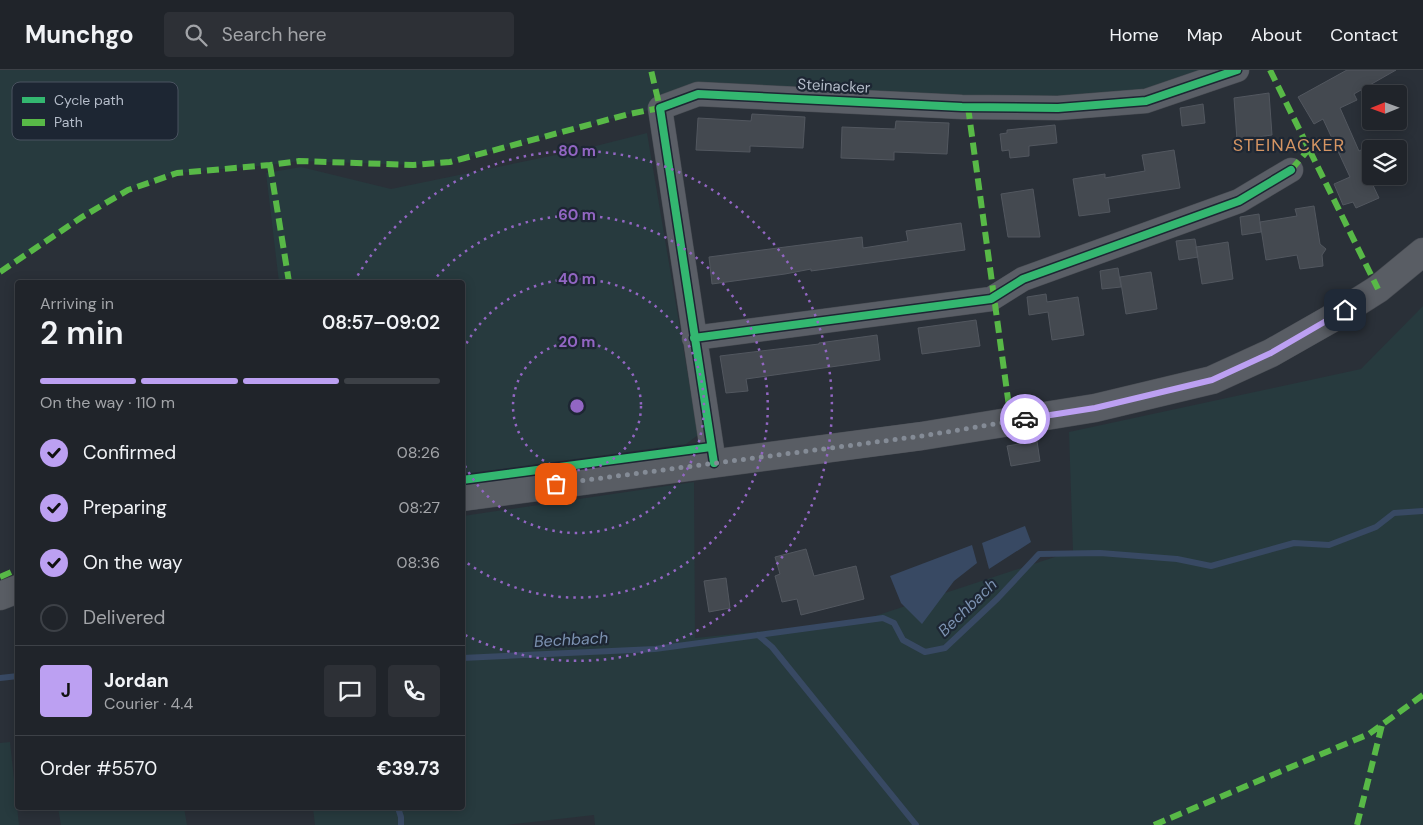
<!DOCTYPE html>
<meta charset="utf-8">
<style>
:root{--surface:#20242a;--page:#2d3036;--text:#f1f3f6;--muted:#a2a4a8;--line:#3d4147;--accent:#bca0f2}
body{margin:0;font-family:"DM Sans",sans-serif;background:var(--page);color:var(--text);height:100vh;display:flex;flex-direction:column;font-size:19px;white-space:nowrap}
*{box-sizing:border-box;margin:0}
p{font-size:16px;color:var(--muted)}
.icon{flex:none;width:28px;height:28px;fill:none;stroke:currentColor;stroke-width:2;stroke-linecap:round;stroke-linejoin:round}
.map{position:relative;flex:1;overflow:hidden}
.details{position:absolute;left:15px;top:210px;width:450px;height:530px;display:flex;flex-direction:column;background:var(--surface);border-radius:5px;box-shadow:0 2px 12px #0003,0 0 0 1px var(--line)}
.details>*{flex:none}
.needle{width:32px;rotate:269deg}
.controls{position:absolute;left:1362px;top:15px;display:grid;gap:10px}
.controls a{display:grid;place-items:center;width:45px;height:45px;border-radius:5px;background:var(--surface);box-shadow:0 2px 12px #0003,0 0 0 1px var(--line);font-size:25px}
.pin{position:absolute;display:grid;place-items:center;width:42px;height:42px;color:#fff;margin:-21px;border-radius:10px;box-shadow:0 2px 8px #0006}
.courier{position:absolute;display:grid;place-items:center;width:50px;height:50px;margin:-25px;border:4px solid #bca0f2;border-radius:50%;background:#fff;color:#222;box-shadow:0 1px 6px #0007}
.summary em{font-style:normal;font-weight:600}
.summary div{display:flex;flex-direction:column-reverse}
.summary{display:flex;align-items:center;justify-content:space-between;height:85px;padding:0 25px}
h1{font-size:32px;font-weight:600;line-height:38px}
.bar{display:grid;grid-template-columns:repeat(4,1fr);gap:8px 5px;align-content:center;height:60px;padding:0 25px}
.bar i{height:6px;border-radius:4px;background:var(--line)}
.bar .on{background:var(--accent)}
.bar p{grid-column:span 4}
.line{display:flex;align-items:center;gap:12px;padding:0 25px;border-top:1px solid var(--line)}
.line div{flex:1}
.round{display:grid;place-items:center;flex:none;width:52px;height:52px;border-radius:5px;background:var(--page)}
ol{padding:0 25px;list-style:none}
li{display:flex;align-items:center;gap:15px;height:55px}
li p{margin-inline-start:auto}
li .icon{padding:5px;border-radius:50%;background:var(--accent);color:#111;stroke-width:4}
li:last-child{color:var(--muted)}
li i{width:28px;height:28px;border:2px solid var(--line);border-radius:50%}
header{display:flex;align-items:center;gap:30px;box-sizing:border-box;height:70px;padding:0 25px;background:var(--surface);border-bottom:1px solid var(--line)}
header strong{font-size:24px}
nav{display:flex;gap:28px;margin-inline-start:auto;font-size:18px}
.search{width:350px;height:45px;background:var(--page);display:flex;align-items:center;gap:12px;box-sizing:border-box;padding:0 18px;border-radius:5px;color:var(--muted);font-size:19px}
.map>svg:first-child{display:block}
.green{fill:#273a3e}
.water{fill:#384963}
.lines{fill:none;stroke-linecap:round;stroke-linejoin:round}
.stream{stroke:#384963;stroke-width:6}
.building{fill:#444950;stroke:#52575f}
.street-casing{stroke:#484c53;stroke-width:25}
.secondary-casing{stroke:#484c53;stroke-width:29}
.street{stroke:#5a5e66;stroke-width:24}
.secondary{stroke:#595d64;stroke-width:28}
.quiet{stroke:#58b947;stroke-width:6;stroke-dasharray:12 6;stroke-linecap:butt}
.cycleway-casing{stroke:#1d2633;stroke-width:11}
.cycleway{stroke:#33b770;stroke-width:8}
.done{stroke:#848b96;stroke-width:5;stroke-dasharray:0 9}
.route{stroke:#bca0f2;stroke-width:6}
.ring{fill:none;stroke:#9266c3;stroke-width:2.5;stroke-dasharray:2.5 5}
.labels{text-anchor:middle;stroke-width:4.5;stroke-linejoin:round;paint-order:stroke}
.street-label{font-size:15px;fill:#b4bcc9;stroke:#1d2633}
.water-label{font-size:16px;font-style:italic;fill:#7c92b1;stroke:#1d2633}
.quarter-label{font-size:18px;letter-spacing:1px;fill:#d59563;stroke:#1d2633}
.key{fill:#1d2633;stroke:#4a5360;stroke-width:1}
.key-label{font-size:14px;fill:#b4bcc9}
.centre{fill:#9266c3;stroke:#1d2633;stroke-width:2.5}
.ring-label{font-size:15px;text-anchor:middle;font-weight:bold;fill:#9266c3;stroke:#1d2633;stroke-width:4.5;stroke-linejoin:round;paint-order:stroke}
</style>
<header>
<strong>Munchgo</strong>
<div class="search"><svg class="icon" aria-label="search" viewBox="0 0 24 24"><circle cx="10" cy="10" r="6"/><path d="M15 15l6 6"/></svg>Search here</div>
<nav><a>Home</a><a>Map</a><a>About</a><a>Contact</a></nav>
</header>
<div class="map">
<svg width="1423" height="755" viewBox="0 0 1423 755">
<rect width="100%" height="100%" fill="#2a3038"/>
<!-- green -->
<path class="green" d="M0 0H1237L1146 31 831 29 660 38 629 44 450 92 413 95 299 91 270 95 177 103 128 120 82 147 0 202Z
M647 63 698 365 686 374 463 404 462 212H279L266 103 301 97 391 119 580 80Z
M1423 236V755H595L594 745 505 755H315L313 738H462L463 446 694 412 695 568 860 551 1073 481 1069 362 1361 299Z
M10 672 19 755H0V673Z
M58 738H184L187 755H61Z"/>
<!-- water -->
<path class="water" d="M1025 456 1031 472 989 499 982 473Z
M972 475 977 493 954 511 922 554 901 533 890 506Z"/>
<g class="lines">
<!-- stream -->
<path class="stream" d="M758 565 772 577 916 755
M462 588 655 579 883 548 894 553 903 570 925 582 945 578 998 528 1039 484 1100 483 1177 489 1211 496 1294 473 1329 475 1376 457 1394 443 1423 441
M0 608 18 606
M398 738 401 747V755"/>
</g>
<!-- building -->
<path class="building" d="M1347 0H1396L1354 24 1357 30 1340 38 1359 81 1371 75V111L1379 128 1356 138 1353 132 1343 135 1334 114 1350 107 1323 49 1314 54 1298 27Z
M1269 23 1272 65 1237 70 1234 28Z
M1203 34 1205 53 1182 56 1180 38Z
M752 44 805 47 803 78 750 76V82L696 80 698 48 751 51Z
M896 51 949 53 947 84 894 82V90L841 88 842 57 895 59Z
M1055 55 1057 73 1029 76V86L1010 88 1009 80 1002 81 1000 64 1007 63V60Z
M1174 80 1180 118 1108 129 1110 142 1079 146 1073 109 1105 104V108L1145 101 1142 85Z
M1033 119 1040 167H1008L1001 124Z
M1314 136 1320 174 1326 179 1322 185 1323 196 1300 199 1297 185 1266 190 1260 152 1297 146 1295 139Z
M1259 144 1261 162 1242 165 1240 147Z
M961 153 965 180 811 201V199L785 204 712 214 709 187 862 167 863 178 908 171 906 161Z
M1195 169 1198 187 1179 190 1176 171Z
M1228 172 1233 209 1202 214 1196 177Z
M1118 198 1121 217 1102 219 1100 201Z
M1151 202 1157 239 1126 244 1120 207Z
M1046 224 1047 232 1078 227 1084 265 1052 270 1048 242 1029 245 1027 227Z
M976 250 980 276 922 284 918 258Z
M877 265 880 290 746 309 748 321 726 323 720 286 819 274V273Z
M1037 371 1040 391 1011 396 1007 376Z
M806 479 814 506 856 496 864 529 801 545 797 529 782 532 775 506 780 504 775 487Z
M726 508 730 538 709 542 704 511Z"/>
<g class="lines">
<!-- street casing -->
<g class="street-casing">
<path id="street" d="M694 268 991 229 1023 209 1239 131 1291 100
M714 393 660 38 698 24 962 37 1058 38 1146 31 1237 0"/>
</g>
<!-- secondary casing -->
<g class="secondary-casing">
<path id="secondary" d="M462 427 922 366 1095 338 1212 310 1271 283 1329 250 1378 219 1423 182
M0 526 18 519"/>
</g>
<!-- street -->
<use href="#street" class="street"/>
<!-- secondary -->
<use href="#secondary" class="secondary"/>
<!-- quiet -->
<path class="quiet" d="M1270 0 1378 219
M968 37 1011 351
M270 95 289 212
M1291 100 1309 79
M0 202 82 147 128 120 177 103 270 95 299 91 413 95 450 92 629 44 660 38 651 0
M0 507 18 499
M1154 755 1369 664 1423 625
M1357 755 1382 655"/>
<!-- cycleway casing -->
<g class="cycleway-casing">
<path id="cycleway" d="M694 268 991 229 1023 209 1239 131 1291 100
M714 393 660 38 698 24 962 37 1058 38 1146 31 1237 0
M462 410 711 377"/>
</g>
<!-- cycleway -->
<use href="#cycleway" class="cycleway"/>
</g>
<g class="lines">
<!-- done -->
<path class="done" d="M556 414 922 366 1025 349"/>
<!-- route -->
<path class="route" d="M1025 349 1095 338 1212 310 1271 283 1345 240"/>
</g>
<!-- distance rings -->
<g class="ring">
<circle cx="577" cy="336" r="64"/>
<path d="M463 280A127 127 0 1 1 463 392"/>
<path d="M432 212A191 191 0 1 1 463 490"/>
<path d="M354 212A255 255 0 1 1 463 564"/>
</g>
<g class="labels">
<!-- street labels -->
<g class="street-label">
<text transform="translate(834 16) rotate(3)" y="5">Steinacker</text>
</g>
<!-- water labels -->
<g class="water-label">
<text transform="translate(967 537) rotate(-44)" y="6">Bechbach</text>
<text transform="translate(571 569) rotate(-3)" y="6">Bechbach</text>
</g>
<!-- quarter labels -->
<g class="quarter-label">
<text x="1289" y="81">STEINACKER</text>
</g>
</g>
<!-- legend -->
<rect x="12" y="12" width="166" height="58" rx="8" class="key"/>
<rect x="22" y="27" width="23" height="6" fill="#33b770"/>
<rect x="22" y="49" width="23" height="7" fill="#58b947"/>
<g class="key-label">
<text x="54" y="35">Cycle path</text>
<text x="54" y="57">Path</text>
</g>
<circle cx="577" cy="336" r="8" class="centre"/>
<g class="ring-label">
<text x="577" y="86">80 m</text>
<text x="577" y="150">60 m</text>
<text x="577" y="214">40 m</text>
<text x="577" y="277">20 m</text>
</g>
</svg>
<div class="controls">
<a><svg class="needle" viewBox="-14 -14 28 28"><path d="M0-13l5 13h-10z" fill="#e53935"/><path d="M0 13l5-13h-10z" fill="#a2a4a8"/></svg></a>
<a><svg class="icon" aria-label="layers" viewBox="0 0 24 24"><path d="M12 4l9 5-9 5-9-5zM3 14l9 5 9-5"/></svg></a>
</div>
<div class="pin" style="left:556px;top:414px;background:#ea580c"><svg class="icon" aria-label="bag" viewBox="0 0 24 24"><path d="M5 8h14l-1 12H6zM9 8a3 3 0 0 1 6 0"/></svg></div>
<div class="pin" style="left:1345px;top:240px;background:#1f2937"><svg class="icon" aria-label="home" viewBox="0 0 24 24"><path d="M3 11l9-7 9 7M6 9v11h12V9"/></svg></div>
<div class="courier" style="left:1025px;top:349px"><svg class="icon" aria-label="car" viewBox="0 0 24 24"><path d="M5 17H2v-5l4-1 3-4h7l3 4 3 1v5h-3M9 17h6M6 11h13"/><circle cx="7" cy="17" r="2"/><circle cx="17" cy="17" r="2"/></svg></div>
<section class="details">
<div class="summary"><div><h1>2 min</h1><p>Arriving in</p></div><em>08:57–09:02</em></div>
<div class="bar"><i class="on"></i><i class="on"></i><i class="on"></i><i></i><p>On the way · 110 m</p></div>
<ol>
<li><svg class="icon" aria-label="check" viewBox="0 0 24 24"><path d="M5 12l5 5 9-10"/></svg>Confirmed<p>08:26</p></li>
<li><svg class="icon" aria-label="check" viewBox="0 0 24 24"><path d="M5 12l5 5 9-10"/></svg>Preparing<p>08:27</p></li>
<li><svg class="icon" aria-label="check" viewBox="0 0 24 24"><path d="M5 12l5 5 9-10"/></svg>On the way<p>08:36</p></li>
<li><i></i>Delivered</li>
</ol>
<div class="line" style="height:90px"><b class="round" style="background:var(--accent);color:#111">J</b><div><b>Jordan</b><p>Courier · 4.4</p></div><a class="round"><svg class="icon" aria-label="chat" viewBox="0 0 24 24"><path d="M4 5h16v11H9l-5 4z"/></svg></a><a class="round"><svg class="icon" aria-label="phone" viewBox="0 0 24 24"><path d="M5 4h4l2 5-3 2q2 4 5 5l2-3 5 2v4C11 20 4 13 5 4z"/></svg></a></div>
<div class="line" style="height:65px"><div>Order #5570</div><b>€39.73</b></div>
</section>
</div>
